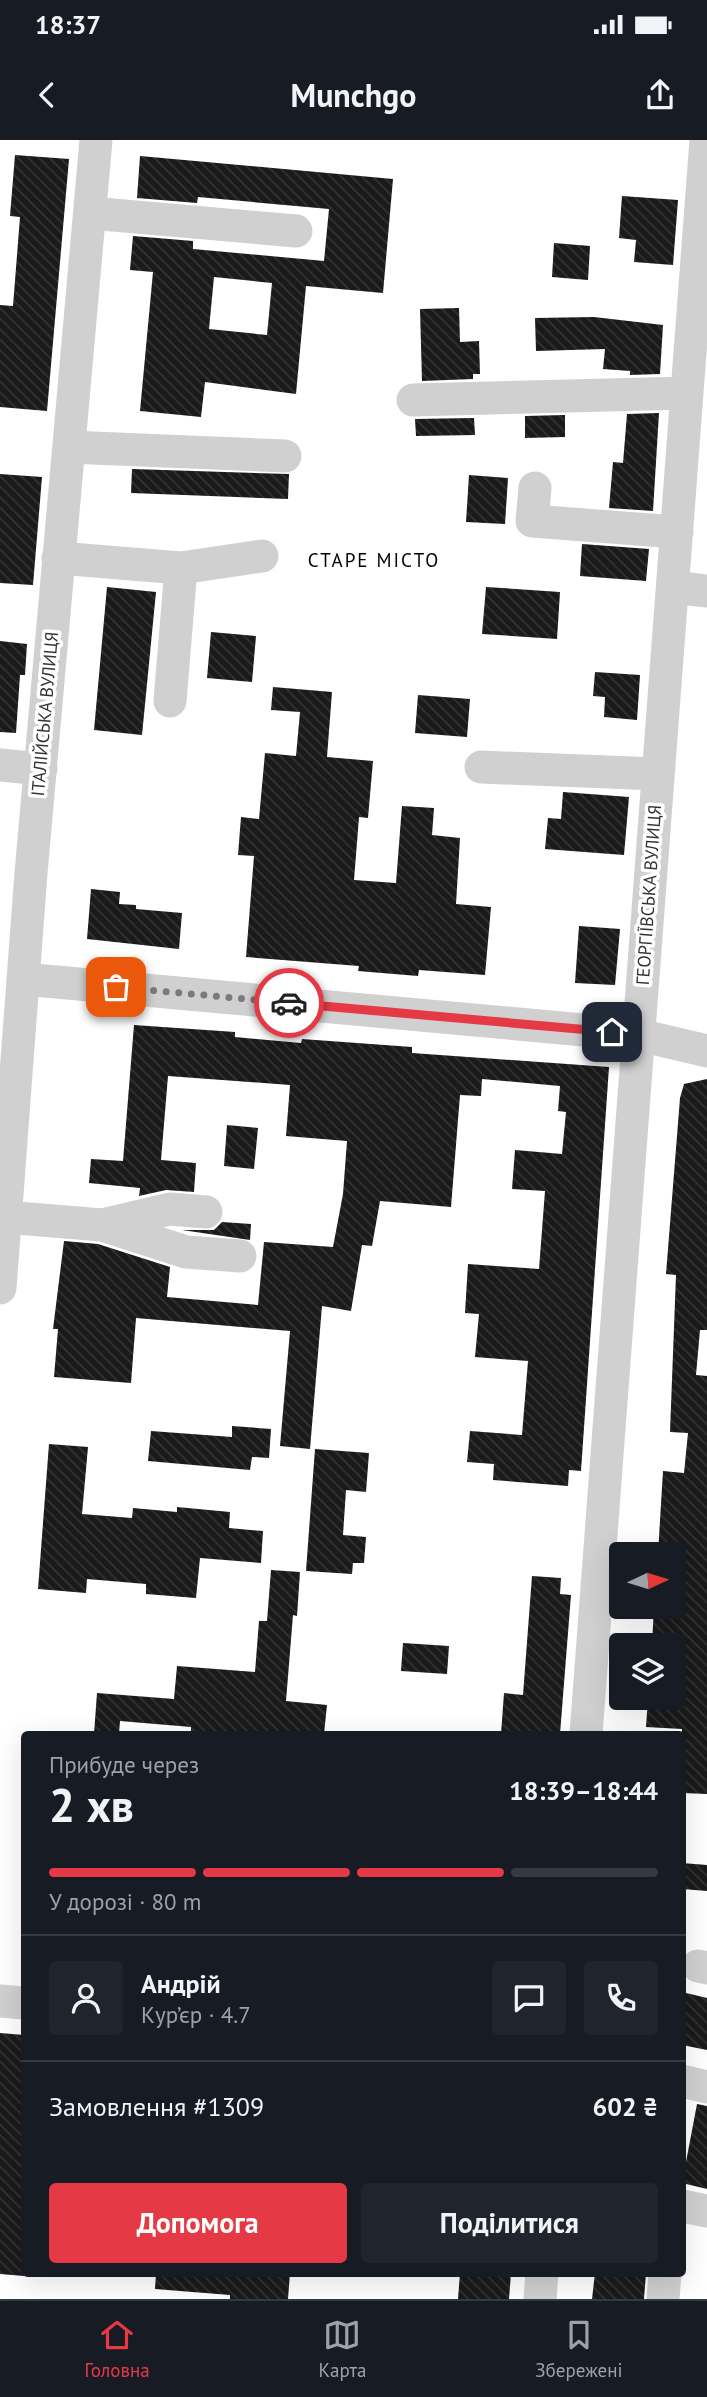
<!DOCTYPE html>
<html lang="uk">
<meta charset="utf-8">
<style>
:root{--surface:#171b24;--page:#20242c;--text:#f1f3f6;--muted:#9ea1a6;--line:#363941;--accent:#e63946}
body{margin:0;font-family:"PT Sans",sans-serif;background:var(--page);color:var(--text);height:100vh;display:flex;flex-direction:column;font-size:26px;white-space:nowrap}
*{box-sizing:border-box;margin:0}
p{font-size:23px;color:var(--muted)}
.icon{flex:none;width:38px;height:38px;fill:none;stroke:currentColor;stroke-width:2;stroke-linecap:round;stroke-linejoin:round}
.map{position:relative;flex:1;overflow:hidden}
.side{position:absolute;left:21px;top:1591px;width:665px;height:546px;display:flex;flex-direction:column;background:var(--surface);border-radius:7px;box-shadow:0 7px 28px #0002}
.side>*{flex:none}
.needle{width:46px;rotate:86deg}
.buttons{position:absolute;left:609px;top:1402px;display:grid;gap:14px}
.buttons a{display:grid;place-items:center;width:77px;height:77px;border-radius:7px;background:var(--surface);box-shadow:0 7px 28px #0002;font-size:35px}
.pin{position:absolute;display:grid;place-items:center;width:60px;height:60px;color:#fff;margin:-30px;border-radius:14px;box-shadow:0 4px 10px #0006}
.courier{position:absolute;display:grid;place-items:center;width:70px;height:70px;margin:-35px;border:5px solid #e63946;border-radius:50%;background:#fff;color:#222;box-shadow:0 2px 9px #0007}
.headline em{font-style:normal;font-weight:600}
.headline div{display:flex;flex-direction:column-reverse}
.headline{display:flex;align-items:center;justify-content:space-between;height:119px;padding:0 28px}
h1{font-size:46px;font-weight:600;line-height:52px}
.bar{display:grid;grid-template-columns:repeat(4,1fr);gap:10px 7px;align-content:center;height:84px;padding:0 28px}
.bar i{height:9px;border-radius:5px;background:var(--line)}
.bar .selected{background:var(--accent)}
.bar p{grid-column:span 4}
.line{display:flex;align-items:center;gap:18px;padding:0 28px;border-top:2px solid var(--line)}
.line div{flex:1}
.round{display:grid;place-items:center;flex:none;width:74px;height:74px;border-radius:7px;background:var(--page)}
.button{display:flex;gap:14px;margin-top:auto;padding:14px 28px}
.button a{flex:1;height:80px;border-radius:7px;background:var(--accent);color:#fff;font-size:28px;font-weight:600;line-height:80px;text-align:center}
.button a+a{background:var(--page);color:var(--text)}
.status{display:flex;justify-content:space-between;align-items:center;height:49px;padding:0 35px;background:var(--surface);direction:ltr}
.status svg{height:19px;fill:currentColor}
header{display:flex;justify-content:space-between;align-items:center;height:91px;padding:0 28px;background:var(--surface);font-size:32px;font-weight:600}
.tabs{display:flex;justify-content:space-around;align-items:center;height:98px;border-top:2px solid var(--line);background:var(--surface);font-size:19px;color:var(--muted)}
.tabs a{display:grid;justify-items:center;gap:4px}
.tabs .selected{color:var(--accent)}
.map>svg:first-child{display:block}
.building{fill:url(#building-back-hatch);fill-rule:evenodd}
.lines{fill:none;stroke-linecap:round;stroke-linejoin:round}
.minor{stroke:#d0d0d0;stroke-width:33}
.done{stroke:#7a7a7a;stroke-width:7;stroke-dasharray:0 12.6}
.route{stroke:#e63946;stroke-width:9}
.labels{text-anchor:middle;stroke-width:7;stroke-linejoin:round;paint-order:stroke}
.street-label{font-size:18px;fill:#333;stroke:#fff}
.neighbourhood-label{font-size:19px;letter-spacing:2px;fill:#000;stroke:#fff}
</style>
<div class="status"><b>18:37</b><svg viewBox="0 0 49 12"><path d="M0 12V9h3v3zM5 12V6h3v6zM10 12V3h3v9zM15 12V0h3v12zM26 1h20v11H26zM47 4h2v5h-2z"/></svg></div>
<header><svg class="icon" aria-label="back" viewBox="0 0 24 24"><path d="M15 5l-7 7 7 7"/></svg>Munchgo<svg class="icon" aria-label="share" viewBox="0 0 24 24"><path d="M12 15V3M7 8l5-5 5 5M5 13v7h14v-7"/></svg></header>
<div class="map">
<svg width="707" height="2159" viewBox="0 0 707 2159">
<defs>
<pattern id="building-back-hatch" width="6" height="6" patternUnits="userSpaceOnUse" patternTransform="scale(1.75)"><rect width="6" height="6" fill="#1a1a1a"/><path d="M-1 5l2 2M0 0l6 6M5-1l2 2" fill="none" stroke="#333"/></pattern>
</defs>
<rect width="100%" height="100%" fill="#fff"/>
<!-- building -->
<path class="building" d="M15 15 69 19 47 271 0 267V165L13 166 20 77 10 76Z
M140 16 393 39 383 153 306 146 296 254 205 242 201 277 140 271 153 132 130 130 133 96 193 101V109L324 121 329 69 198 57 197 63 137 58ZM214 137 272 143 267 195 209 189Z
M622 56 678 60 673 125 634 122 636 100 619 98Z
M554 103 590 106 588 140 552 137Z
M459 168 460 202 479 201 480 234H473V239L422 241 420 169Z
M594 177 663 185 660 234 630 235V231L603 229 605 209 536 211 535 178Z
M659 273 653 371 609 368 613 322 623 323 627 274Z
M565 275V297L525 298V276Z
M474 278 475 295 416 296 415 279Z
M132 329 289 334 288 359 131 353Z
M0 334 42 337 33 445 0 443Z
M469 335 508 338 505 384 466 382Z
M582 404 649 409 646 441 580 436Z
M107 447 156 452 142 595 94 590Z
M486 447 560 452 557 499 482 494Z
M211 492 256 496 252 542 207 538Z
M0 501 27 504 25 535H20L16 593 0 592Z
M595 532 640 535 637 580 604 577 605 557 593 556Z
M273 547 332 552 327 617 373 621 368 678 359 677 354 740 396 743 402 666 434 668 432 695 460 698 456 764 491 767 485 835 419 830 418 836 358 831 359 826 246 817 254 716 238 715 241 677 259 679 265 613 296 616 300 572 271 570Z
M418 555 470 559 467 597 415 593Z
M563 652 629 657 624 715 545 709 548 678 561 679Z
M91 749 120 752 119 764 136 765V769L182 773 179 809 87 799Z
M579 786 620 789 615 845 575 843Z
M134 885 235 892V897L301 903 302 899 412 907V913L609 927 581 1331 569 1330 568 1346 493 1340 494 1324 467 1322 470 1291 522 1295 528 1221 475 1217 479 1174 465 1173 468 1124 539 1129 545 1051 512 1049 515 1010 562 1014 566 972 558 971 560 946 482 939 481 956 460 955 451 1067 380 1061 372 1106 362 1105 351 1171 322 1166 310 1309 280 1306 290 1191 136 1178 131 1243 54 1237 58 1189H53L64 1101 98 1104 170 1127 167 1157 258 1165 264 1102 333 1107 343 1054 347 1001 286 996 290 945 168 936 161 1020 196 1023 194 1052 166 1050 139 1056 140 1048 89 1043 91 1019 123 1021Z
M707 939V1190H700L696 1235 707 1236V1654L682 1653V1589L646 1587 648 1558H674V1505H652L654 1466H674V1414H658L663 1331 684 1333 688 1293 670 1292 676 1135 666 1134 680 958 684 944Z
M227 985 258 988 254 1029 224 1026Z
M222 1082 251 1084 250 1100 182 1090H214Z
M232 1286 271 1289 269 1318 252 1317 250 1330 148 1321 151 1291 232 1297Z
M49 1304 88 1307 82 1374 132 1378 133 1368 177 1372V1367L230 1372 229 1388 263 1391 261 1423 200 1418 196 1458 146 1454V1444L87 1439 86 1453 38 1449Z
M315 1309 369 1313 366 1352 346 1350 343 1395 366 1397 364 1423H353L352 1434 306 1431Z
M271 1430 300 1432 297 1476 293 1475 286 1561 327 1565 324 1594H191V1587L120 1581 119 1594H94L97 1553 174 1559 177 1526 255 1532 259 1481H267Z
M532 1436 561 1438 560 1454 571 1455 560 1594H501L504 1553 523 1555Z
M403 1503 449 1506 447 1534 401 1531Z
M682 1723 707 1725V1751L682 1749Z
M682 1852 707 1858V1910L682 1905Z
M0 1893 24 1895V2136L0 2134Z
M697 1964 707 1966V2049L682 2043Z
M156 2133H290L288 2159H230V2155L155 2149Z
M460 2133H511L509 2159H458Z
M595 2133H646L644 2159H592Z"/>
<g class="lines">
<!-- minor -->
<path class="minor" d="M90 73 296 91
M413 260 687 253
M69 307 285 316
M535 348 532 381 677 392
M58 418 181 428 262 416
M673 447 707 451
M170 561 181 428
M0 625 41 629
M481 627 658 634
M23 839 639 895 707 911
M5 1077 102 1085 186 1112 240 1116
M102 1085 170 1069 206 1072
M0 1148 31 733 96 0
M586 1594 706 0
M698 1826 707 1828
M0 1861 24 1863
M682 1941 707 1947
M682 2066 707 2071
M540 2159 542 2133
M663 2159 665 2133"/>
</g>
<g class="lines">
<!-- done -->
<path class="done" d="M116 847 289 863"/>
<!-- route -->
<path class="route" d="M289 863 612 892"/>
</g>
<g class="labels">
<!-- street labels -->
<g class="street-label">
<text transform="translate(45 574) rotate(-85)" y="6">ІТАЛІЙСЬКА ВУЛИЦЯ</text>
<text transform="translate(649 755) rotate(-86)" y="6">ГЕОРГІЇВСЬКА ВУЛИЦЯ</text>
</g>
<!-- neighbourhood labels -->
<g class="neighbourhood-label">
<text x="374" y="427">СТАРЕ МІСТО</text>
</g>
</g>
</svg>
<div class="buttons">
<a><svg class="needle" viewBox="-14 -14 28 28"><path d="M0-13l5 13h-10z" fill="#e53935"/><path d="M0 13l5-13h-10z" fill="#9ea1a6"/></svg></a>
<a><svg class="icon" aria-label="layers" viewBox="0 0 24 24"><path d="M12 4l9 5-9 5-9-5zM3 14l9 5 9-5"/></svg></a>
</div>
<div class="pin" style="left:116px;top:847px;background:#ea580c"><svg class="icon" aria-label="bag" viewBox="0 0 24 24"><path d="M5 8h14l-1 12H6zM9 8a3 3 0 0 1 6 0"/></svg></div>
<div class="pin" style="left:612px;top:892px;background:#1f2937"><svg class="icon" aria-label="home" viewBox="0 0 24 24"><path d="M3 11l9-7 9 7M6 9v11h12V9"/></svg></div>
<div class="courier" style="left:289px;top:863px"><svg class="icon" aria-label="car" viewBox="0 0 24 24"><path d="M5 17H2v-5l4-1 3-4h7l3 4 3 1v5h-3M9 17h6M6 11h13"/><circle cx="7" cy="17" r="2"/><circle cx="17" cy="17" r="2"/></svg></div>
<section class="side">
<div class="headline"><div><h1>2 хв</h1><p>Прибуде через</p></div><em>18:39–18:44</em></div>
<div class="bar"><i class="selected"></i><i class="selected"></i><i class="selected"></i><i></i><p>У дорозі · 80 m</p></div>
<div class="line" style="height:126px"><a class="round"><svg class="icon" aria-label="person" viewBox="0 0 24 24"><circle cx="12" cy="8" r="4"/><path d="M4 21q1-7 8-7t8 7"/></svg></a><div><b>Андрій</b><p>Кур’єр · 4.7</p></div><a class="round"><svg class="icon" aria-label="chat" viewBox="0 0 24 24"><path d="M4 5h16v11H9l-5 4z"/></svg></a><a class="round"><svg class="icon" aria-label="phone" viewBox="0 0 24 24"><path d="M5 4h4l2 5-3 2q2 4 5 5l2-3 5 2v4C11 20 4 13 5 4z"/></svg></a></div>
<div class="line" style="height:91px"><div>Замовлення #1309</div><b>602 ₴</b></div>
<div class="button"><a>Допомога</a><a>Поділитися</a></div>
</section>
</div>
<nav class="tabs">
<a class="selected"><svg class="icon" aria-label="home" viewBox="0 0 24 24"><path d="M3 11l9-7 9 7M6 9v11h12V9"/></svg>Головна</a>
<a><svg class="icon" aria-label="map" viewBox="0 0 24 24"><path d="M3 6l6-2 6 2 6-2v14l-6 2-6-2-6 2zM9 4v14M15 6v14"/></svg>Карта</a>
<a><svg class="icon" aria-label="saved" viewBox="0 0 24 24"><path d="M7 4h10v16l-5-4-5 4z"/></svg>Збережені</a>
</nav>
